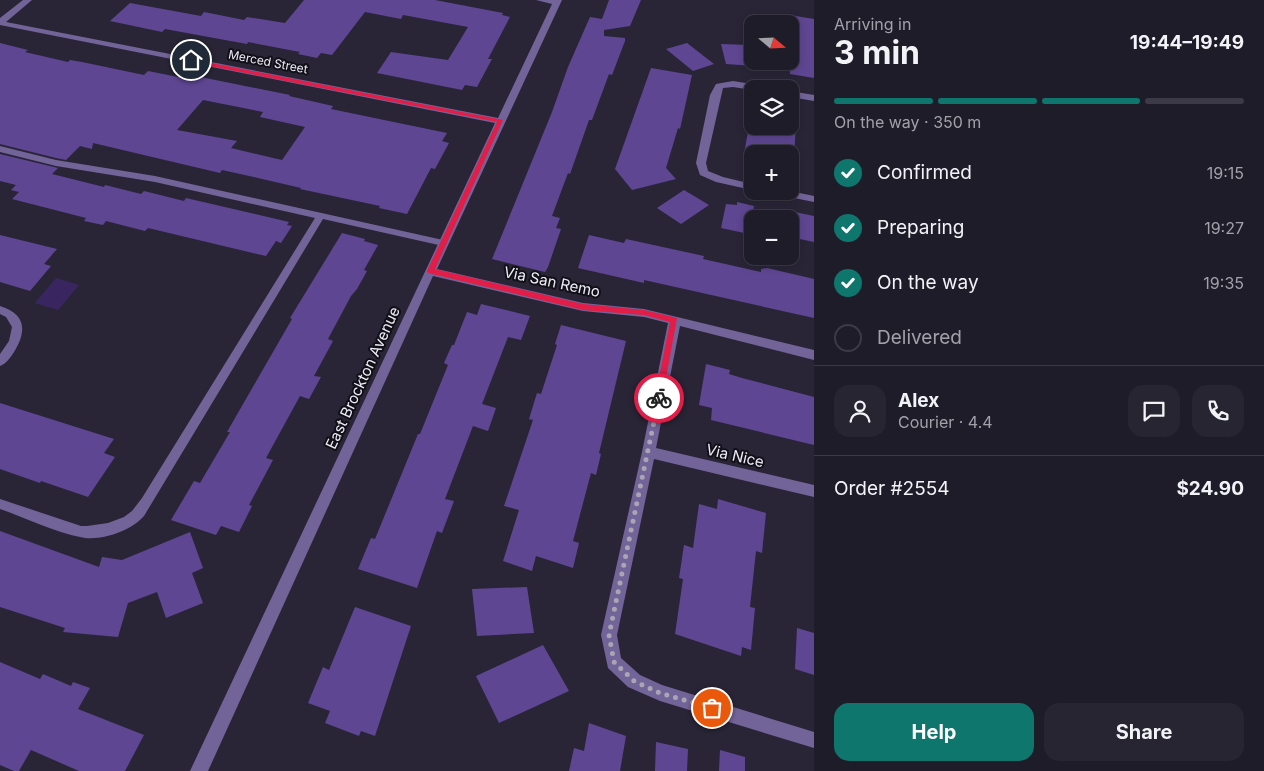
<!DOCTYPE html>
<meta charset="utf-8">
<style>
:root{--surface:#1f1c29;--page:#272531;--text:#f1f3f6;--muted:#a1a1a8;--line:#3c3a46;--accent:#0f766e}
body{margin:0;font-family:Inter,sans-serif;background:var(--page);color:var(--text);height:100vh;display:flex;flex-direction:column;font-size:19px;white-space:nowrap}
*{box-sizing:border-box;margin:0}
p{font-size:16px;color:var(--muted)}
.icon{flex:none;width:28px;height:28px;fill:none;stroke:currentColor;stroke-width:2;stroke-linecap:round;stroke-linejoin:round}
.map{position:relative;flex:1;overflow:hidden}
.details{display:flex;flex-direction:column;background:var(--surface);width:450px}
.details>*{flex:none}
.needle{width:32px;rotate:109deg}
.buttons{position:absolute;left:744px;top:15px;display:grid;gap:10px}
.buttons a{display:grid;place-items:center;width:55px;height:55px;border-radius:10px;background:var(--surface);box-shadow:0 2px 8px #0003,0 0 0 1px var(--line);font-size:25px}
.pin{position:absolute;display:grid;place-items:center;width:42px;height:42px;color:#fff;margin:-21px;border:2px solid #fff;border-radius:50%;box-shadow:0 1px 5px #0007}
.courier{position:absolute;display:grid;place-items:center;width:50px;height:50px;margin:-25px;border:4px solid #e11d48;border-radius:50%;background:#fff;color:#222;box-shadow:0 1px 6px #0007}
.head em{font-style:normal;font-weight:700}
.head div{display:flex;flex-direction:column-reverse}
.head{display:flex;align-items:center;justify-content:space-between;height:85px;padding:0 20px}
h1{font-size:32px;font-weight:700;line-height:38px}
.bar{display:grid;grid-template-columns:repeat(4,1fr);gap:8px 5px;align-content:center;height:60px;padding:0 20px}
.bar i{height:6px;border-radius:4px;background:var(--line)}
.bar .current{background:var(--accent)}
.bar p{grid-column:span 4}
.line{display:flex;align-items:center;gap:12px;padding:0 20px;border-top:1px solid var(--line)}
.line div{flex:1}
.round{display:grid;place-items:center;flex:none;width:52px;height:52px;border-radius:15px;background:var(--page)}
ol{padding:0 20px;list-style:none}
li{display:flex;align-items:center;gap:15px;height:55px}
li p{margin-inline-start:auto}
li .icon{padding:5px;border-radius:50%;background:var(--accent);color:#fff;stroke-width:4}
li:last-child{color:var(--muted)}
li i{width:28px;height:28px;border:2px solid var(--line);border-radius:50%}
.button{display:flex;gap:10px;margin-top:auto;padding:10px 20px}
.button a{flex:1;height:58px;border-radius:15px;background:var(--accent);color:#fff;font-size:20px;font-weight:700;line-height:58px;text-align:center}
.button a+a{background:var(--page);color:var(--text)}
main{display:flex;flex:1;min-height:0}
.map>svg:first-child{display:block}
.green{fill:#392660}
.building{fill:#5e4692;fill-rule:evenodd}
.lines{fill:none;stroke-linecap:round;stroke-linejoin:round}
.service{fill:#726498;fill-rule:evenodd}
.minor{fill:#726498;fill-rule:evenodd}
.route{fill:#e11d48}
.done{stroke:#a9a6b4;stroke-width:5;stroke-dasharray:0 9}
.labels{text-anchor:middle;stroke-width:4;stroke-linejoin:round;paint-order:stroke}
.far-street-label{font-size:12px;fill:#eeecf8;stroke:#121017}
.street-label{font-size:15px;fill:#eeecf8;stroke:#121017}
</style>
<main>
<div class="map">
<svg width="814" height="771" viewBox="0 0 814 771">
<rect width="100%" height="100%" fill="#292537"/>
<!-- green -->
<path class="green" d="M56 278 79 285 58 310 35 303Z"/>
<!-- building -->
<path class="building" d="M304 0H435L503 13 502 15 510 17 488 59H492L477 87 465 85 462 90 377 73 391 52 448 60 468 27 403 15 401 19 365 12 332 55 321 53 317 58 298 54 300 52 248 42 247 44 165 29 162 32 110 21 130 3 201 16 204 12 244 20 247 17 285 23Z
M609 0H641L630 26 604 30V36L625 38V41L612 75 609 74 592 120H589L570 174 568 173 552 216 560 218 556 228 561 229 548 267 545 272 492 259 552 112 568 67 590 17 602 19Z
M790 15 814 19V78L790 74Z
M0 43 28 50 25 52 68 62 70 60 82 62 144 75 148 71 188 79 191 75 290 95 289 96 333 106 331 109 447 133 442 141 449 143 435 169 431 168 407 214 379 208 380 206 300 189 301 188 258 178 222 170 220 173 93 143 92 149 80 146 66 160 56 158 0 144ZM203 100 263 112 260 117 305 127 282 160 231 148 237 141 177 130Z
M687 43 714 64 693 71 666 49Z
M721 44 749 45 754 66 726 64Z
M651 68 692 75 680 129 678 128 666 168 676 179 632 190 615 169Z
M749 126H796L794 154H744Z
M0 154 58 168 52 174 104 187 105 185 141 194 144 191 184 201 186 198 289 222 287 225 292 226 281 243 276 241 266 256 148 228 145 231 106 221 103 225 84 221 86 218 12 199 19 192 11 190 16 185 0 181Z
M684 190 709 205 681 224 657 208Z
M737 202 754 206 749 234 721 228 726 204 737 205Z
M790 211 814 216V242L790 237Z
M342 233 365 239 364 241 378 245 364 270 367 271 357 289 351 296 328 339 333 341 314 376 321 377 309 399 300 396 266 458 273 460 249 505 252 506 239 532 221 526 216 535 171 520 194 481 200 483 230 432H227L292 319 290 318Z
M0 235 57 249 44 264 51 266 30 291 0 282Z
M589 235 624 243 626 239 704 256 703 259 761 272V269L767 268 814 279V318L644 280V283L578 268Z
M481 304 530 316 521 340 508 337 482 404 496 408 488 431 473 426 445 499 454 501 442 533 437 531 417 588 358 569 371 538 375 539 418 434H420L448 365 444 363 452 345H454L467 312 477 315Z
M561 325 626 341 599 453 601 454 596 475 591 473 573 541 579 543 573 568 536 556 532 571 503 561 519 510 504 506 533 420 529 419 537 393 541 394 557 345 555 344Z
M706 364 730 370 729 374 742 378 814 397V445L711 420 712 408 699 405Z
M0 403 114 439 104 453 115 457 88 497 41 481 40 483 0 469Z
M718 499 766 513 762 553 756 551 750 607 755 608 751 650 742 647 741 656 675 634 683 579 679 578 684 545 693 548 699 504 717 509Z
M0 531 99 567 102 557 122 560 190 532 203 568 192 573 203 603 166 618 157 592 128 603 118 637 63 632 65 628 0 607Z
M527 587 534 633 477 636 472 589Z
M355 607 411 626 375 736 361 731 359 736 325 723 330 711 308 703 323 667 329 670Z
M797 628 814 633V675L795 669Z
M543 645 569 691 499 723 476 676Z
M0 662 40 679 43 674 71 686 73 682 90 688 78 709 144 735 125 771H79L31 750 19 771H14L0 765Z
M589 723 626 736 620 771H569L574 748 584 751Z
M656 742 688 749 687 771H655Z
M720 750 745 757V771H719Z"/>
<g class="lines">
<!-- service -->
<path class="service" d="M0 146 56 160 155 176 443 240 448 243 443 246 323 219 144 516C131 531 100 542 80 537 54 532 26 518 0 509V499L81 526H87L108 523 124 517 132 511 142 498 315 218 155 182 56 166 0 152Z
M0 306C26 314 27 331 14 352 10 358 6 364 0 366V354L9 341 12 327 6 317 0 314Z"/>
<!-- minor -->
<path class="minor" d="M23 0H32L6 22 498 118 552 4 536 0H562L437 269 583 303 644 309 814 350V360L680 326 656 448 814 485V497L654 459 617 635 621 658 640 675 662 685 814 732V748L660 701 628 687 608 668 601 635 642 452 668 323 644 317 583 311 433 276 208 771H190L495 123 0 25V18Z
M733 81 764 86 768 89 752 90 733 87 723 88 706 163 708 171 723 177 752 184V190L716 182 700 175 696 163 710 95 716 84Z
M790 91 814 95V101L790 97Z
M769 191H790L814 196V202L774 194Z"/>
</g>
<!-- route -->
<path class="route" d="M191 59 503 120 435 269 583 304 644 310 677 318 662 400H657L655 398 670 322 644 315 583 310 428 273 427 271 497 122 189 62Z"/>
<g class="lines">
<!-- done -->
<path class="done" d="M659 398 609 635 614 662 634 681 660 693 712 708"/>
</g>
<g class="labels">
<!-- far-street labels -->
<g class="far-street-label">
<text transform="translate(268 62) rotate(11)" y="4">Merced Street</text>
</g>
<!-- street labels -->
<g class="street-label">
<text transform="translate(552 282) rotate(12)" y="5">Via San Remo</text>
<text transform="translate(363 378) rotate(-65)" y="5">East Brockton Avenue</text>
<text transform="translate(735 456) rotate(13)" y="5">Via Nice</text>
</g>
</g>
</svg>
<div class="buttons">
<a><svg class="needle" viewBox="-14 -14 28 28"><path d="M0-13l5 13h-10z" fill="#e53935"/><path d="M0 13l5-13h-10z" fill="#a1a1a8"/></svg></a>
<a><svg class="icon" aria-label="layers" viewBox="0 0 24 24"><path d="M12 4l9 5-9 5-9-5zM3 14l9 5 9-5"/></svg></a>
<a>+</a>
<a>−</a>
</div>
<div class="pin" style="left:712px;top:708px;background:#ea580c"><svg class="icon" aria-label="bag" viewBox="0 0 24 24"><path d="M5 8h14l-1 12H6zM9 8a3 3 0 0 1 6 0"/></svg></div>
<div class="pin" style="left:191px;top:60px;background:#1f2937"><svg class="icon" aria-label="home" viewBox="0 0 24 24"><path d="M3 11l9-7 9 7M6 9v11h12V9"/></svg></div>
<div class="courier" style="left:659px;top:398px"><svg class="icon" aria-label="bike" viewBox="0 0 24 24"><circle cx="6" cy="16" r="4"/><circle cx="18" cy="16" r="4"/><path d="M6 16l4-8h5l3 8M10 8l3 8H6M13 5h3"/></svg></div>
</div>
<section class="details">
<div class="head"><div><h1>3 min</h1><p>Arriving in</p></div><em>19:44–19:49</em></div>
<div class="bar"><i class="current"></i><i class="current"></i><i class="current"></i><i></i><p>On the way · 350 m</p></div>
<ol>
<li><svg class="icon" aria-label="check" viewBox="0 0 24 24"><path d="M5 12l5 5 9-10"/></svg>Confirmed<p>19:15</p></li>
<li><svg class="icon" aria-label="check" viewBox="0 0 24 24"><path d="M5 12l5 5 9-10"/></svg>Preparing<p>19:27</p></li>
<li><svg class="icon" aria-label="check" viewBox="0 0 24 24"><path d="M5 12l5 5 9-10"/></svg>On the way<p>19:35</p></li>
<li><i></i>Delivered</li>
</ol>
<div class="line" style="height:90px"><a class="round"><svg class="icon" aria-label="person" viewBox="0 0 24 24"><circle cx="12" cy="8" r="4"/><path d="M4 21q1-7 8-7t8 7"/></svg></a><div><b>Alex</b><p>Courier · 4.4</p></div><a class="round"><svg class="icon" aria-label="chat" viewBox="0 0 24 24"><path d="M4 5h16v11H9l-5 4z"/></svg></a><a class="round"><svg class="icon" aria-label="phone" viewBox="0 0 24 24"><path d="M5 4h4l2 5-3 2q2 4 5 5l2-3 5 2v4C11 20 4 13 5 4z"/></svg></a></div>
<div class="line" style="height:65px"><div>Order #2554</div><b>$24.90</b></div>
<div class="button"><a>Help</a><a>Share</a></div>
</section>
</main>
